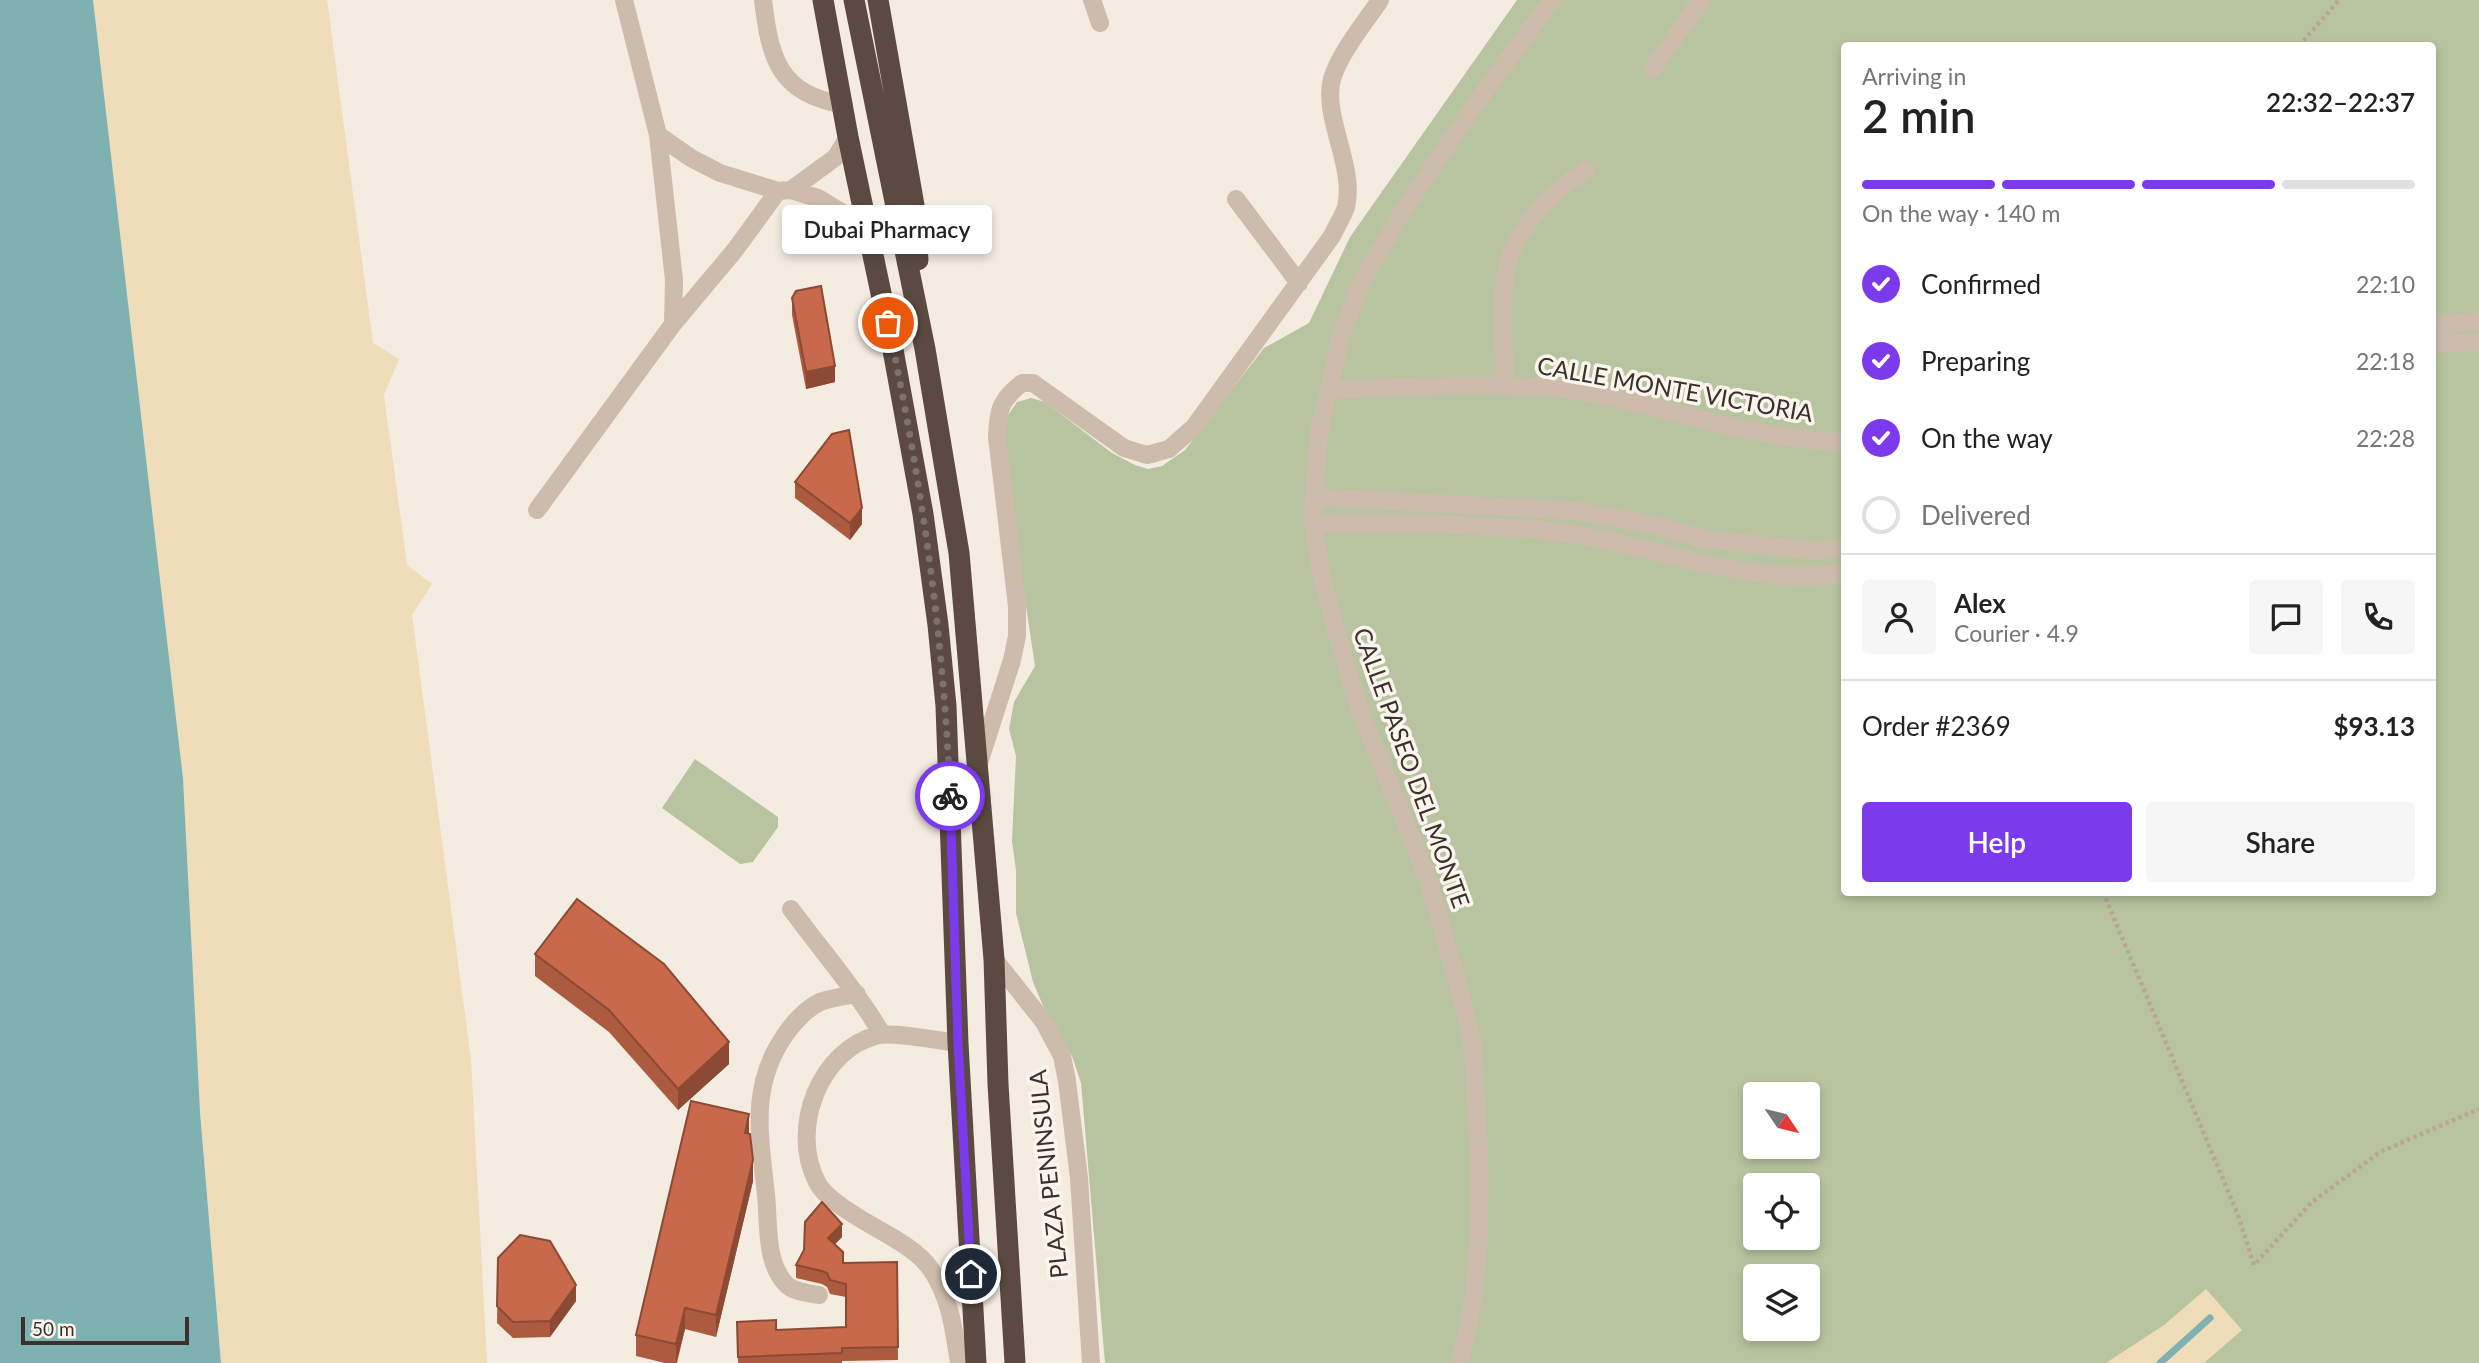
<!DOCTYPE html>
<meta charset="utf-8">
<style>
:root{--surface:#fff;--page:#f6f6f6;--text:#222;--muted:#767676;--line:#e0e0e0;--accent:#7c3aed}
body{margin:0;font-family:Lato,sans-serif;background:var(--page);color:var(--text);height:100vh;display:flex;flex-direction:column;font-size:26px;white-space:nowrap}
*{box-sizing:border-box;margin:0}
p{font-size:23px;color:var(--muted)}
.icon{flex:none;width:38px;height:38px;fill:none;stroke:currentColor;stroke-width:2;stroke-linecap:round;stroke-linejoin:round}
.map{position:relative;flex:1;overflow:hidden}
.sheet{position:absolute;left:1841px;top:42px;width:595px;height:854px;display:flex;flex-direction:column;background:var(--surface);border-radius:7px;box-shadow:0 4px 10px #0003}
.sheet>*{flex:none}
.needle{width:46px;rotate:125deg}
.controls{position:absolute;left:1743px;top:1082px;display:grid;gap:14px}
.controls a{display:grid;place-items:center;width:77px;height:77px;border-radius:7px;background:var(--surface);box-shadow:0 4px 10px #0003;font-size:35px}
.scale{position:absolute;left:21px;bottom:18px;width:168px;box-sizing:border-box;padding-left:7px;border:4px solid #3b302b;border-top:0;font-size:19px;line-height:24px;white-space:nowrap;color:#3b302b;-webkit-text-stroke:5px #fbf5ee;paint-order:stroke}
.pin{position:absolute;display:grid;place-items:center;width:60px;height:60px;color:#fff;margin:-30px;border:4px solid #fff;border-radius:50%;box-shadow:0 2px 7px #0007}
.courier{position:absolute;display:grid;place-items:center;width:70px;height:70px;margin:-35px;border:5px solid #7c3aed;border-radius:50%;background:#fff;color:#222;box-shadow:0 2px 9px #0007}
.bubble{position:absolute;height:49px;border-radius:7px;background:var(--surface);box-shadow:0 4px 10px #0003;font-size:23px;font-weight:600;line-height:49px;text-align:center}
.summary em{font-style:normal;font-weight:600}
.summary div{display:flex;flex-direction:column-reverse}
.summary{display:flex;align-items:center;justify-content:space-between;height:119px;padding:0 21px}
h1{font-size:46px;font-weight:600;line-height:52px}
.bar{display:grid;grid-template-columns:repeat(4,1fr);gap:10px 7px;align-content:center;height:84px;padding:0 21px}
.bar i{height:9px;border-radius:5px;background:var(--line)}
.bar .active{background:var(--accent)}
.bar p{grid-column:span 4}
.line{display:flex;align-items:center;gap:18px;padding:0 21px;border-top:2px solid var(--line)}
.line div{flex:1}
.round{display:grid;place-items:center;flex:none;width:74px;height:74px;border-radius:7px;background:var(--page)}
ol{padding:0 21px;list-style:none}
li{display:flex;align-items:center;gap:21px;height:77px}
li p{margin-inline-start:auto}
li .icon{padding:7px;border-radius:50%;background:var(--accent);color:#fff;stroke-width:4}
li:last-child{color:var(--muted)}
li i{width:38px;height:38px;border:4px solid var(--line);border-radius:50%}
.primary-button{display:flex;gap:14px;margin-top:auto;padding:14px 21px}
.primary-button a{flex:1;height:80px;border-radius:7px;background:var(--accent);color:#fff;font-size:28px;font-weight:600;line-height:80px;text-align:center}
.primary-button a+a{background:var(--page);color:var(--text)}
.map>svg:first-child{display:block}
.green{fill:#b8c4a0;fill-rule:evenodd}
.sand{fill:#efdcb8}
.water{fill:#7fb0b2}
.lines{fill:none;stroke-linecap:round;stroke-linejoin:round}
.stream{stroke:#7fb0b2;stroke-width:7}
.path{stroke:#b9a596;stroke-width:4.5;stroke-dasharray:3.5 3.5;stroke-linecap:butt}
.minor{stroke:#cdbbac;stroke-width:18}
.highway{stroke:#5c4a42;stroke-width:21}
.wall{fill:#ac5a40}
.shaded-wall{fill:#8c4a34}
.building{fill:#c8694b;stroke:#8c4a34;stroke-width:2}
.done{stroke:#7c716b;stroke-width:7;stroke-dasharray:0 12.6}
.route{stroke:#7c3aed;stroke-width:9}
.labels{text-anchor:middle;stroke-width:7;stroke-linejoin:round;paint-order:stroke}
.street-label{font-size:24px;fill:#3b302b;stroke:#fbf5ee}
</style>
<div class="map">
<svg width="2479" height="1363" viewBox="0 0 2479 1363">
<rect width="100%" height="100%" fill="#f4ebe1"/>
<!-- green -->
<path class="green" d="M1517 0H2479V1363H1105L1081 1083 1072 1056 1049 1020 1033 982 1016 913V870L1012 841 1016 756 1009 729 1014 702 1035 666 1011 506 1002 424 1017 402 1031 398 1045 402 1112 453 1135 465 1148 469 1162 466 1185 450 1264 348 1309 323 1350 237ZM1844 46H2432V892H1844ZM1755 1094H1808V1146H1755ZM1755 1185H1808V1237H1755ZM1755 1276H1808V1328H1755Z
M695 759 778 817V827L753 862 740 864 662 808Z"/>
<!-- sand -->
<path class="sand" d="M93 0H327L373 343 399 359 384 395 407 565 432 584 412 615 471 1060 487 1363H221L200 1112Z
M2206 1289 2242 1330 2204 1363H2106L2164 1325Z"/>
<!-- water -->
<path class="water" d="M0 0H93L183 779 200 1112 221 1363H0Z"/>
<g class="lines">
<!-- stream -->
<path class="stream" d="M2160 1363 2210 1318"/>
<!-- path -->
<path class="path" d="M2299 46 2339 0
M2103 892 2238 1215 2254 1265 2312 1202 2380 1152 2479 1109"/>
<!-- minor -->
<path class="minor" d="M624 0 658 135 691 158 720 173 778 191 791 190 818 198 841 212 870 241
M763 0C770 59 779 94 844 105
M1092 0 1100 23
M1653 68 1701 0
M791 190 836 157 848 137
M1236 199 1299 283
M673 324 735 250 778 191
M2432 326 2479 321
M2432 344 2479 342
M1505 386C1505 348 1497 281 1513 248 1528 216 1557 190 1585 170
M1329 390C1388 388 1446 384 1505 386 1522 387 1540 386 1558 388 1654 401 1747 440 1844 442
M1314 497 1577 511 1659 526 1703 539 1817 551 1844 547
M537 510 673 324 674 280 658 135
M1313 523C1394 525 1477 522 1557 532 1655 544 1744 588 1844 573
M979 763 1012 660 1017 636V606L997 437C998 410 1000 400 1022 383H1033L1124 448 1147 455 1169 449 1194 427 1332 236C1336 227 1343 217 1346 207 1356 167 1322 117 1332 79 1340 52 1365 23 1380 0
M791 909C822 951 856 990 882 1034
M994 959 1044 1022 1062 1056 1067 1081 1079 1178 1091 1363
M958 1043C939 1041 896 1032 879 1035 820 1048 789 1129 817 1182 824 1196 843 1208 856 1216 879 1231 913 1245 930 1268 950 1296 954 1330 959 1363
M819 1295C808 1293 792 1292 785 1283 765 1261 769 1223 766 1195 760 1136 749 1087 785 1035 793 1023 807 1008 820 1002 831 998 845 996 857 994
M1460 1363 1474 1296 1479 1233 1480 1169 1473 1048 1460 993 1429 882 1359 708 1341 648 1322 580 1313 523 1314 497 1319 432 1341 335 1361 283 1404 209 1481 96 1552 0"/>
<!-- highway -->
<path class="highway" d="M823 0 848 137 893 350 923 514 938 625 946 706 958 1043 976 1363
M854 0 925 349 959 553 994 959 998 1084 1015 1363
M878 0 914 205 918 260"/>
</g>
<!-- wall -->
<path class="wall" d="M792 298 835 382 806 389 792 315Z
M795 482 862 524 850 540 795 498Z
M535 954 729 1064 678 1110 609 1032 535 976Z
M749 1134 753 1181 716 1337 685 1329 677 1363H665L636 1356V1335Z
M842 1237 835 1244 843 1263 897 1262 898 1360 842 1361V1363H738L737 1322 776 1330 846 1327V1297L830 1294 827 1287 822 1284 796 1278V1265Z
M498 1258 576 1301 550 1337 513 1338 497 1323Z"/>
<!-- shaded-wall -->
<path class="shaded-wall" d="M835 366V382L806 389V372Z
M862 508V524L850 540V523Z
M729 1042V1064L678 1110V1089Z
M749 1114V1136L745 1133Z
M753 1160V1181L716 1337V1315Z
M842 1224V1237L828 1251V1238Z
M576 1285V1301L550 1337V1321Z
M685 1308V1329L676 1363V1344Z"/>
<!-- building -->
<path class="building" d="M821 286 835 366 806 372 792 298 796 291Z
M849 430 862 508 850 523 795 482 832 434Z
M577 899 664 964 729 1042 678 1089 609 1010 535 954Z
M691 1101 749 1114 745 1133 750 1134 753 1160 716 1315 685 1308 676 1344 636 1335Z
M822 1202 842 1224 828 1238 843 1252V1263L897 1262 898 1347 842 1348V1353L738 1357 737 1322 776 1320V1330L846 1327V1284L830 1280 827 1273 822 1271 796 1265 804 1250 805 1222Z
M520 1235 550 1241 576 1285 550 1321 513 1322 497 1306 498 1258Z"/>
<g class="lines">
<!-- done -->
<path class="done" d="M888 323C921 479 944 637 950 796"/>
<!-- route -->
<path class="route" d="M950 796 958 1043 971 1274"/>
</g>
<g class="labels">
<!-- street labels -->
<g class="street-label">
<text transform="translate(1675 390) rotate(10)" y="8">CALLE MONTE VICTORIA</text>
<text transform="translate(1411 768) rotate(70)" y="8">CALLE PASEO DEL MONTE</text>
<text transform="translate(1049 1174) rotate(-96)" y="8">PLAZA PENINSULA</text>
</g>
</g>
</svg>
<div class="controls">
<a><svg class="needle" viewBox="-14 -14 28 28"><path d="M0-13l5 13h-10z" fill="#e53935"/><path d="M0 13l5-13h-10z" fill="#767676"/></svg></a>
<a><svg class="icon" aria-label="locate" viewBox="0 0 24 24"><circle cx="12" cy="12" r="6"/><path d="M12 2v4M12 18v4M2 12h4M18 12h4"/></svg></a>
<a><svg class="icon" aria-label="layers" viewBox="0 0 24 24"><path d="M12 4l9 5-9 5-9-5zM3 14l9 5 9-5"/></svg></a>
</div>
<div class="scale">50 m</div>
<div class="pin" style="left:888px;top:323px;background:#ea580c"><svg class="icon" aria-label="bag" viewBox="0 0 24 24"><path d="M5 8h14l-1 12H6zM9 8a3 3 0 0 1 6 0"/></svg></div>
<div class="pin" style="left:971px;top:1274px;background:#1f2937"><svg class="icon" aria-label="home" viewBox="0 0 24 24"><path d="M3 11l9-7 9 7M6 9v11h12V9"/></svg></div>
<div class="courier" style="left:950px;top:796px"><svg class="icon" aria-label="bike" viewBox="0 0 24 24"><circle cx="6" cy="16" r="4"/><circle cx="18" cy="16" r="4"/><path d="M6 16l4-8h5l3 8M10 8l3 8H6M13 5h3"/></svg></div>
<div class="bubble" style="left:782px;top:205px;width:210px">Dubai Pharmacy</div>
<section class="sheet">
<div class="summary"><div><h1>2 min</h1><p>Arriving in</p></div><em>22:32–22:37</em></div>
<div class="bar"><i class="active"></i><i class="active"></i><i class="active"></i><i></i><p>On the way · 140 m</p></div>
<ol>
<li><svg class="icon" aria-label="check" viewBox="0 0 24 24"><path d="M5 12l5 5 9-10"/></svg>Confirmed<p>22:10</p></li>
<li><svg class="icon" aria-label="check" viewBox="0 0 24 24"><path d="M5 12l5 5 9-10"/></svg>Preparing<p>22:18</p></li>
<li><svg class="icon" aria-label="check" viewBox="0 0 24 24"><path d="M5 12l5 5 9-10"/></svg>On the way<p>22:28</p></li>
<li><i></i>Delivered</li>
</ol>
<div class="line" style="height:126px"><a class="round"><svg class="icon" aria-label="person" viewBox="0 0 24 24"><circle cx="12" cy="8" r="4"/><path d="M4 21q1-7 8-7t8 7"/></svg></a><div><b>Alex</b><p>Courier · 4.9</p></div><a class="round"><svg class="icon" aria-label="chat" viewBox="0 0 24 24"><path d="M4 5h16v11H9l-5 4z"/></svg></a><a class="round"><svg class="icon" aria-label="phone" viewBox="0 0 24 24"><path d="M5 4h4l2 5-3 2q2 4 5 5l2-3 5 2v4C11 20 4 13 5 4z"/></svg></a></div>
<div class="line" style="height:91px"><div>Order #2369</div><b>$93.13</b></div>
<div class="primary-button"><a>Help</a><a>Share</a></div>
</section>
</div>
